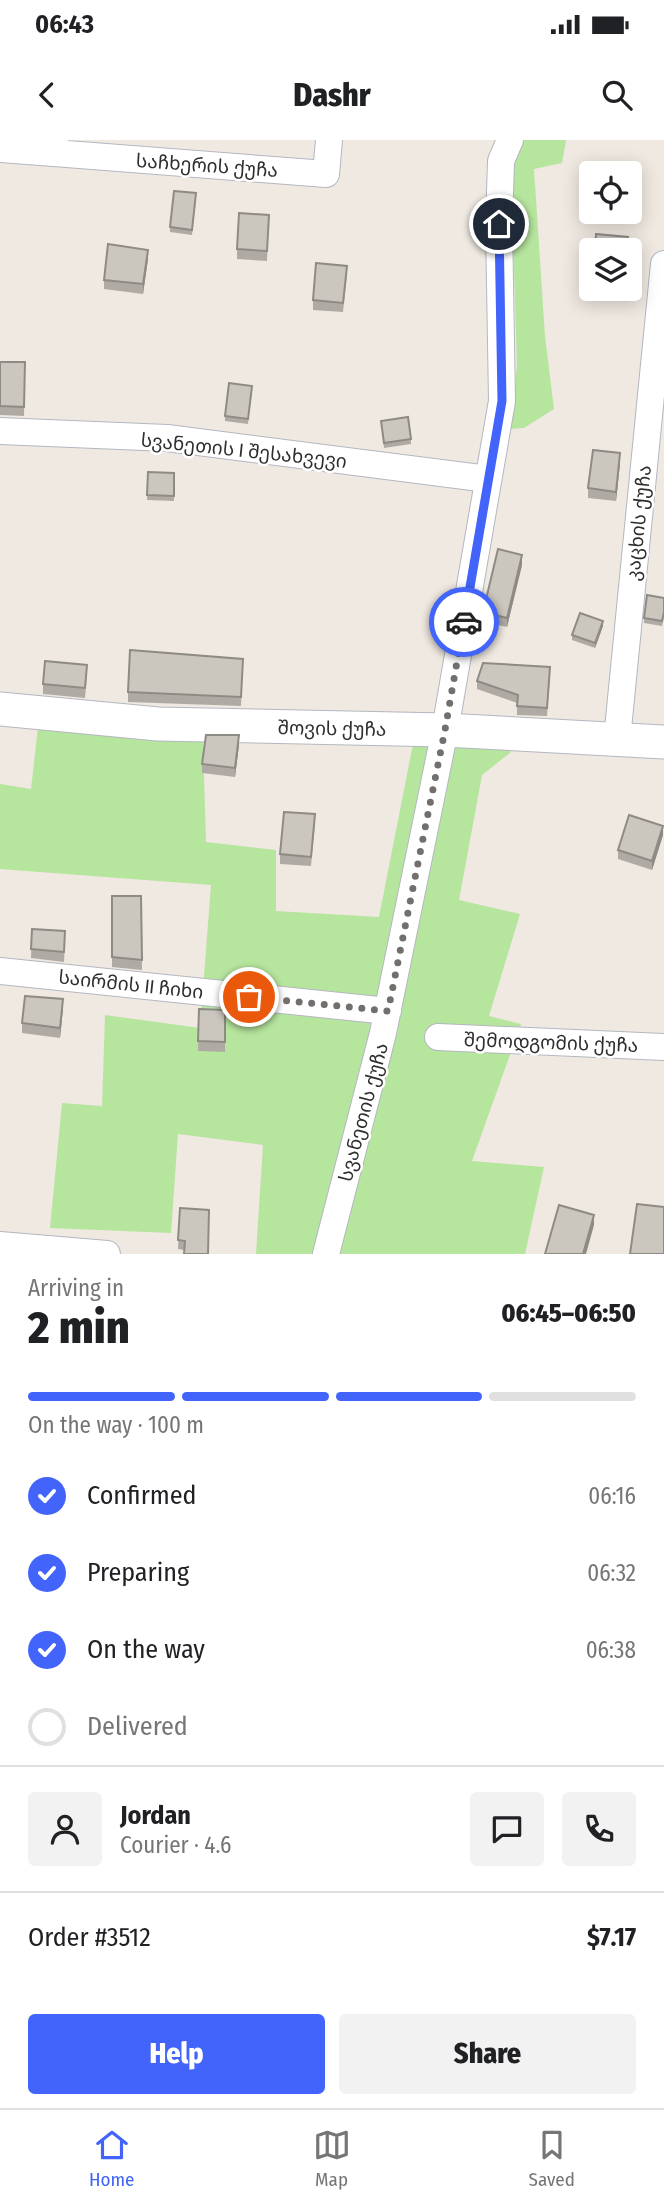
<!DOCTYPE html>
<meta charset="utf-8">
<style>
:root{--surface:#fff;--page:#f2f2f2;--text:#202124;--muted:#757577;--line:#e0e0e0;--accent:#4264fb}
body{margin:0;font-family:"Fira Sans Condensed","Noto Sans Georgian",sans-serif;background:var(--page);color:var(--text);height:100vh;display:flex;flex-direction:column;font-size:26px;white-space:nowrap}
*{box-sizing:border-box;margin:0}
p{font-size:23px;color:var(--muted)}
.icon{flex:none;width:38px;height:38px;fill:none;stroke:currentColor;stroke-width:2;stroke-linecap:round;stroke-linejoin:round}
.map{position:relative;height:1114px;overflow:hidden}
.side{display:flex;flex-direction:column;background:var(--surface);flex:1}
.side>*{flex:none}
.fabs{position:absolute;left:579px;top:21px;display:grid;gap:14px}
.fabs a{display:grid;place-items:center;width:63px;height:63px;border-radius:7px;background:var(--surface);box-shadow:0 4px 18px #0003;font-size:35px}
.pin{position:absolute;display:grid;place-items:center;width:60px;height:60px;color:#fff;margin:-30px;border:4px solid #fff;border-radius:50%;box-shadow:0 2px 7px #0007}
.courier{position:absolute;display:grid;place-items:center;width:70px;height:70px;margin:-35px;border:5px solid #4264fb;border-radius:50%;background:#fff;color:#222;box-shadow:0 2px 9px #0007}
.overview em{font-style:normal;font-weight:800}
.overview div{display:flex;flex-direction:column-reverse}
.overview{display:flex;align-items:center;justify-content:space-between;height:119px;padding:0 28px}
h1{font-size:46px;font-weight:800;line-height:52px}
.bar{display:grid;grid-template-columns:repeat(4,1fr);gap:10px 7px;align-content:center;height:84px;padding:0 28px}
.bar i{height:9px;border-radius:5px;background:var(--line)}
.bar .on{background:var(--accent)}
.bar p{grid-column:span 4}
.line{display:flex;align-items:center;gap:18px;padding:0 28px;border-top:2px solid var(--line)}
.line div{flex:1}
.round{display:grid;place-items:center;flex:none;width:74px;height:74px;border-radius:7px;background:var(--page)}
ol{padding:0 28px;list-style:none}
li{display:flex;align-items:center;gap:21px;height:77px}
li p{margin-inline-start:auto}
li .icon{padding:7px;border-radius:50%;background:var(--accent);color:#fff;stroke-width:4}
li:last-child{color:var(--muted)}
li i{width:38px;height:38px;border:4px solid var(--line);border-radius:50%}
.cta{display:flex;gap:14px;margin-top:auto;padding:14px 28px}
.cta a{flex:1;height:80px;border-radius:7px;background:var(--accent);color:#fff;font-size:28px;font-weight:800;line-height:80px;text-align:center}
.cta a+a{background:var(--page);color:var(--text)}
.status{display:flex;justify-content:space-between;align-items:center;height:49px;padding:0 35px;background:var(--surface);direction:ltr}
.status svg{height:19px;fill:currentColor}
header{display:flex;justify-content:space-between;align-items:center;height:91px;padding:0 28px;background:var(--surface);font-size:32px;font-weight:800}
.menu{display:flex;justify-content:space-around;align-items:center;height:98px;border-top:2px solid var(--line);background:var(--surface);font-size:19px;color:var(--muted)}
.menu a{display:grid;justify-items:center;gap:4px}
.menu .on{color:var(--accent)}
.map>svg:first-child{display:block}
.green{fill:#b6e59e}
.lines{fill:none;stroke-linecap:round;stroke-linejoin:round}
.minor-casing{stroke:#b4b7c1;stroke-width:28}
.tertiary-casing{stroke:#b4b7c1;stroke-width:35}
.minor{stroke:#fff;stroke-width:26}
.tertiary{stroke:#fff;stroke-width:33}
.wall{fill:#afaba4}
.shaded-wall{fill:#8e8b86}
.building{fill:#cbc7bf;stroke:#8e8b86;stroke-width:2}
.done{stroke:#726f6d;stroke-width:7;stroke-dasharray:0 12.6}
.route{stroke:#4264fb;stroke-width:9}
.labels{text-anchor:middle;stroke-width:5;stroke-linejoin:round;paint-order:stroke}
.street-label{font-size:19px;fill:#2e2e2e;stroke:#fff}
</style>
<div class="status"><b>06:43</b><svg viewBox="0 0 49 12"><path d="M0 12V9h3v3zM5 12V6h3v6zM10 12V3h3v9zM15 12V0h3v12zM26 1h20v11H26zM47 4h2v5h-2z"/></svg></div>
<header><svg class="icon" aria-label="back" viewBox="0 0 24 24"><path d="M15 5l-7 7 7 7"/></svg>Dashr<svg class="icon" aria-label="search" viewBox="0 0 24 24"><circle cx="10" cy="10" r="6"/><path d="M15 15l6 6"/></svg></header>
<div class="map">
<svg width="664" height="1114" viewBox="0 0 664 1114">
<rect width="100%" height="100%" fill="#efe9e1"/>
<!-- green -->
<path class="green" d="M510 0H566L562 23 534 29 545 196 554 269 524 288 510 289 517 226Z
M38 587 203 602 206 702 276 710V771L379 777 413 604 497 601 511 612 482 635 459 760 520 774 489 876 521 884 472 1021 544 1027 525 1114H256L263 1005 178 994 171 1093 50 1088 62 963 102 966 105 875 200 888 211 745 0 729V644L31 649Z"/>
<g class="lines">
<!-- minor casing -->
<g class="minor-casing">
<path id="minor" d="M0 9 54 13 55 0
M54 13 326 34 329 0
M0 291 167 298 488 339
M617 599 664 124
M0 831 388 871
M438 897 664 907
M0 1105 107 1114
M326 1114 383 893 445 590 502 261 499 84 501 21 510 0"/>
</g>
<!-- tertiary casing -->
<g class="tertiary-casing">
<path id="tertiary" d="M0 569 158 584 445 590 664 602"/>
</g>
<!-- minor -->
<use href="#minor" class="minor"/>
<!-- tertiary -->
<use href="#tertiary" class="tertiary"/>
</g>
<!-- wall -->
<path class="wall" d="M196 53 192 95 170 92V87Z
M269 75 267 121 237 119V109Z
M148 119 143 154 104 149V140Z
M347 135 343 172 313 170V160Z
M0 222H25L24 276 0 275Z
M252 251 248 284 225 281V276Z
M381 281 411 299V304L384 308Z
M620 323 616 361 588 358V348Z
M148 332 174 333V361L147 360Z
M522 425 507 487 483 482V472Z
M664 458V477L662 486 644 483V478Z
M603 486 595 508 572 500V495Z
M243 519 241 566 128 562V552Z
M87 534 85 558 43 554V544Z
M550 536 547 576 517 575V563L477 549V541Z
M239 605 235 637 202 633V624Z
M315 684 311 726 280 724V714Z
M663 695 652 730 618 719V710Z
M112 756H141L142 830 112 827Z
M32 789 65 801 64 822 31 818Z
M63 868 60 898 22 893V883Z
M199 869 225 870V912L198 911Z
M180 1068 208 1114 178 1109Z"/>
<!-- shaded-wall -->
<path class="shaded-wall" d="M148 110V119L143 154V144Z
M620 313V323L616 361V352Z
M522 415V425L507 487V478Z
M603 481V486L595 508V503Z
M239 595V605L235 637V628Z
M663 686V695L652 730V721Z
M63 859V868L60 898V888Z
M594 1075V1085L586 1114H583Z"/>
<!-- building -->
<path class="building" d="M174 51 196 53 192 90 170 87Z
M239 73 269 75 267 111 237 109Z
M596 94 628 97 626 110H595Z
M108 104 148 110 143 144 104 140Z
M316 123 347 126 343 163 313 160Z
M0 222H25L24 267 0 266Z
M229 243 252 246 248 279 225 276Z
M408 277 411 299 384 303 381 281Z
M593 310 620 313 616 352 588 348Z
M148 332 174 333V356L147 355Z
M498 409 522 415 507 478 483 472Z
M647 455 664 458V472L662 481 644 478Z
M580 473 603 481 595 503 572 495Z
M130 510 243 519 241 557 128 552Z
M45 521 87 525 85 548 43 544Z
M483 523 550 527 547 568 517 566 518 555 477 541Z
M206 595H239L235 628 202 624Z
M284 672 315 674 311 717 280 714Z
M629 675 663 686 652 721 618 710Z
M112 756H141L142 820 112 817Z
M32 789 65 791 64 812 31 809Z
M25 856 63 859 60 888 22 883Z
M199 869 225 870V902L198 901Z
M637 1064 664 1067V1114H630Z
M559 1065 594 1075 583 1114H545Z
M180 1068 209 1070 208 1114H184L185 1101 178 1100Z"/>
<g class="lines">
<!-- done -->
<path class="done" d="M249 857 388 871 445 590 464 482"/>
<!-- route -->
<path class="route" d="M464 482 502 261 499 84"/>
</g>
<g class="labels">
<!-- street labels -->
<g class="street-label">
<text transform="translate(207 25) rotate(4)" y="7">საჩხერის ქუჩა</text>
<text transform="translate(244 310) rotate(6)" y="7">სვანეთის I შესახვევი</text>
<text transform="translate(638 383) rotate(-84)" y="7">კაცხის ქუჩა</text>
<text transform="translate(332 588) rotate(1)" y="7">შოვის ქუჩა</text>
<text transform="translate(131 844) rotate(6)" y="7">საირმის II ჩიხი</text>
<text transform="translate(551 902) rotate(2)" y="7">შემოდგომის ქუჩა</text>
<text transform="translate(363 972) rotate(-75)" y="7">სვანეთის ქუჩა</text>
</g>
</g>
</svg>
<div class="fabs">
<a><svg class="icon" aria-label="locate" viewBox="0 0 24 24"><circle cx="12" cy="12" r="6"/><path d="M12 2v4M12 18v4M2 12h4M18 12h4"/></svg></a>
<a><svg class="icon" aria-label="layers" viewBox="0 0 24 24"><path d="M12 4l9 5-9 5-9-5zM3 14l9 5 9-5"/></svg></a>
</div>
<div class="pin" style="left:249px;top:857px;background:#ea580c"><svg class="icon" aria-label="bag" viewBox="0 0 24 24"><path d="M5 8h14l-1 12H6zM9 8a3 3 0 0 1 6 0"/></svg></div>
<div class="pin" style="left:499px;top:84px;background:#1f2937"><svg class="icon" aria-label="home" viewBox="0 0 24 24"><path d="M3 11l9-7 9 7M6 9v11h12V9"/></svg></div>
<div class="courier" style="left:464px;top:482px"><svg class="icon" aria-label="car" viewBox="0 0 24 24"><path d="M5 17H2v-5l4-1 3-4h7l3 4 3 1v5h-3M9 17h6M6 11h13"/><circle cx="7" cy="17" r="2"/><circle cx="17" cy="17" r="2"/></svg></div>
</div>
<section class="side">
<div class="overview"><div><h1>2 min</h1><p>Arriving in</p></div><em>06:45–06:50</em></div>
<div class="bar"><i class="on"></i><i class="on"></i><i class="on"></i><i></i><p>On the way · 100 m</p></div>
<ol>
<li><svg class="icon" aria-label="check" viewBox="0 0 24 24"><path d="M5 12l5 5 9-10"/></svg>Confirmed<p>06:16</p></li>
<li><svg class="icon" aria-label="check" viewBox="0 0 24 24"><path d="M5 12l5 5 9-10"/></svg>Preparing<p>06:32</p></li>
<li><svg class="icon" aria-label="check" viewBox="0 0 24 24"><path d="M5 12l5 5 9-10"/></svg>On the way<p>06:38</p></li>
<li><i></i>Delivered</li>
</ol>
<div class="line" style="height:126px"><a class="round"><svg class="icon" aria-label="person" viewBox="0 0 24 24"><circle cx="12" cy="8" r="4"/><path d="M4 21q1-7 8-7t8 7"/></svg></a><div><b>Jordan</b><p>Courier · 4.6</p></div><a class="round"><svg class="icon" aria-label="chat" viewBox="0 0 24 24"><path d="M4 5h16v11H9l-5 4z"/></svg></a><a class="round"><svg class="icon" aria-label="phone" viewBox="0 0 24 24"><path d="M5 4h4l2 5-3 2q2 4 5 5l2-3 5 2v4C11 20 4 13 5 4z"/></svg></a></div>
<div class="line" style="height:91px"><div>Order #3512</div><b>$7.17</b></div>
<div class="cta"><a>Help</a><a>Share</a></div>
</section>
<nav class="menu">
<a class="on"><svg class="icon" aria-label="home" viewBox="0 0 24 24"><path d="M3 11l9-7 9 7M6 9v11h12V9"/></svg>Home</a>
<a><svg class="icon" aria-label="map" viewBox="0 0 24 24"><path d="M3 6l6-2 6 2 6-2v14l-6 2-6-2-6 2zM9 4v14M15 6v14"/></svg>Map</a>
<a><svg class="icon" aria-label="saved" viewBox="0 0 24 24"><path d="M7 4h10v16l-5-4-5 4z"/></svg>Saved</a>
</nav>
